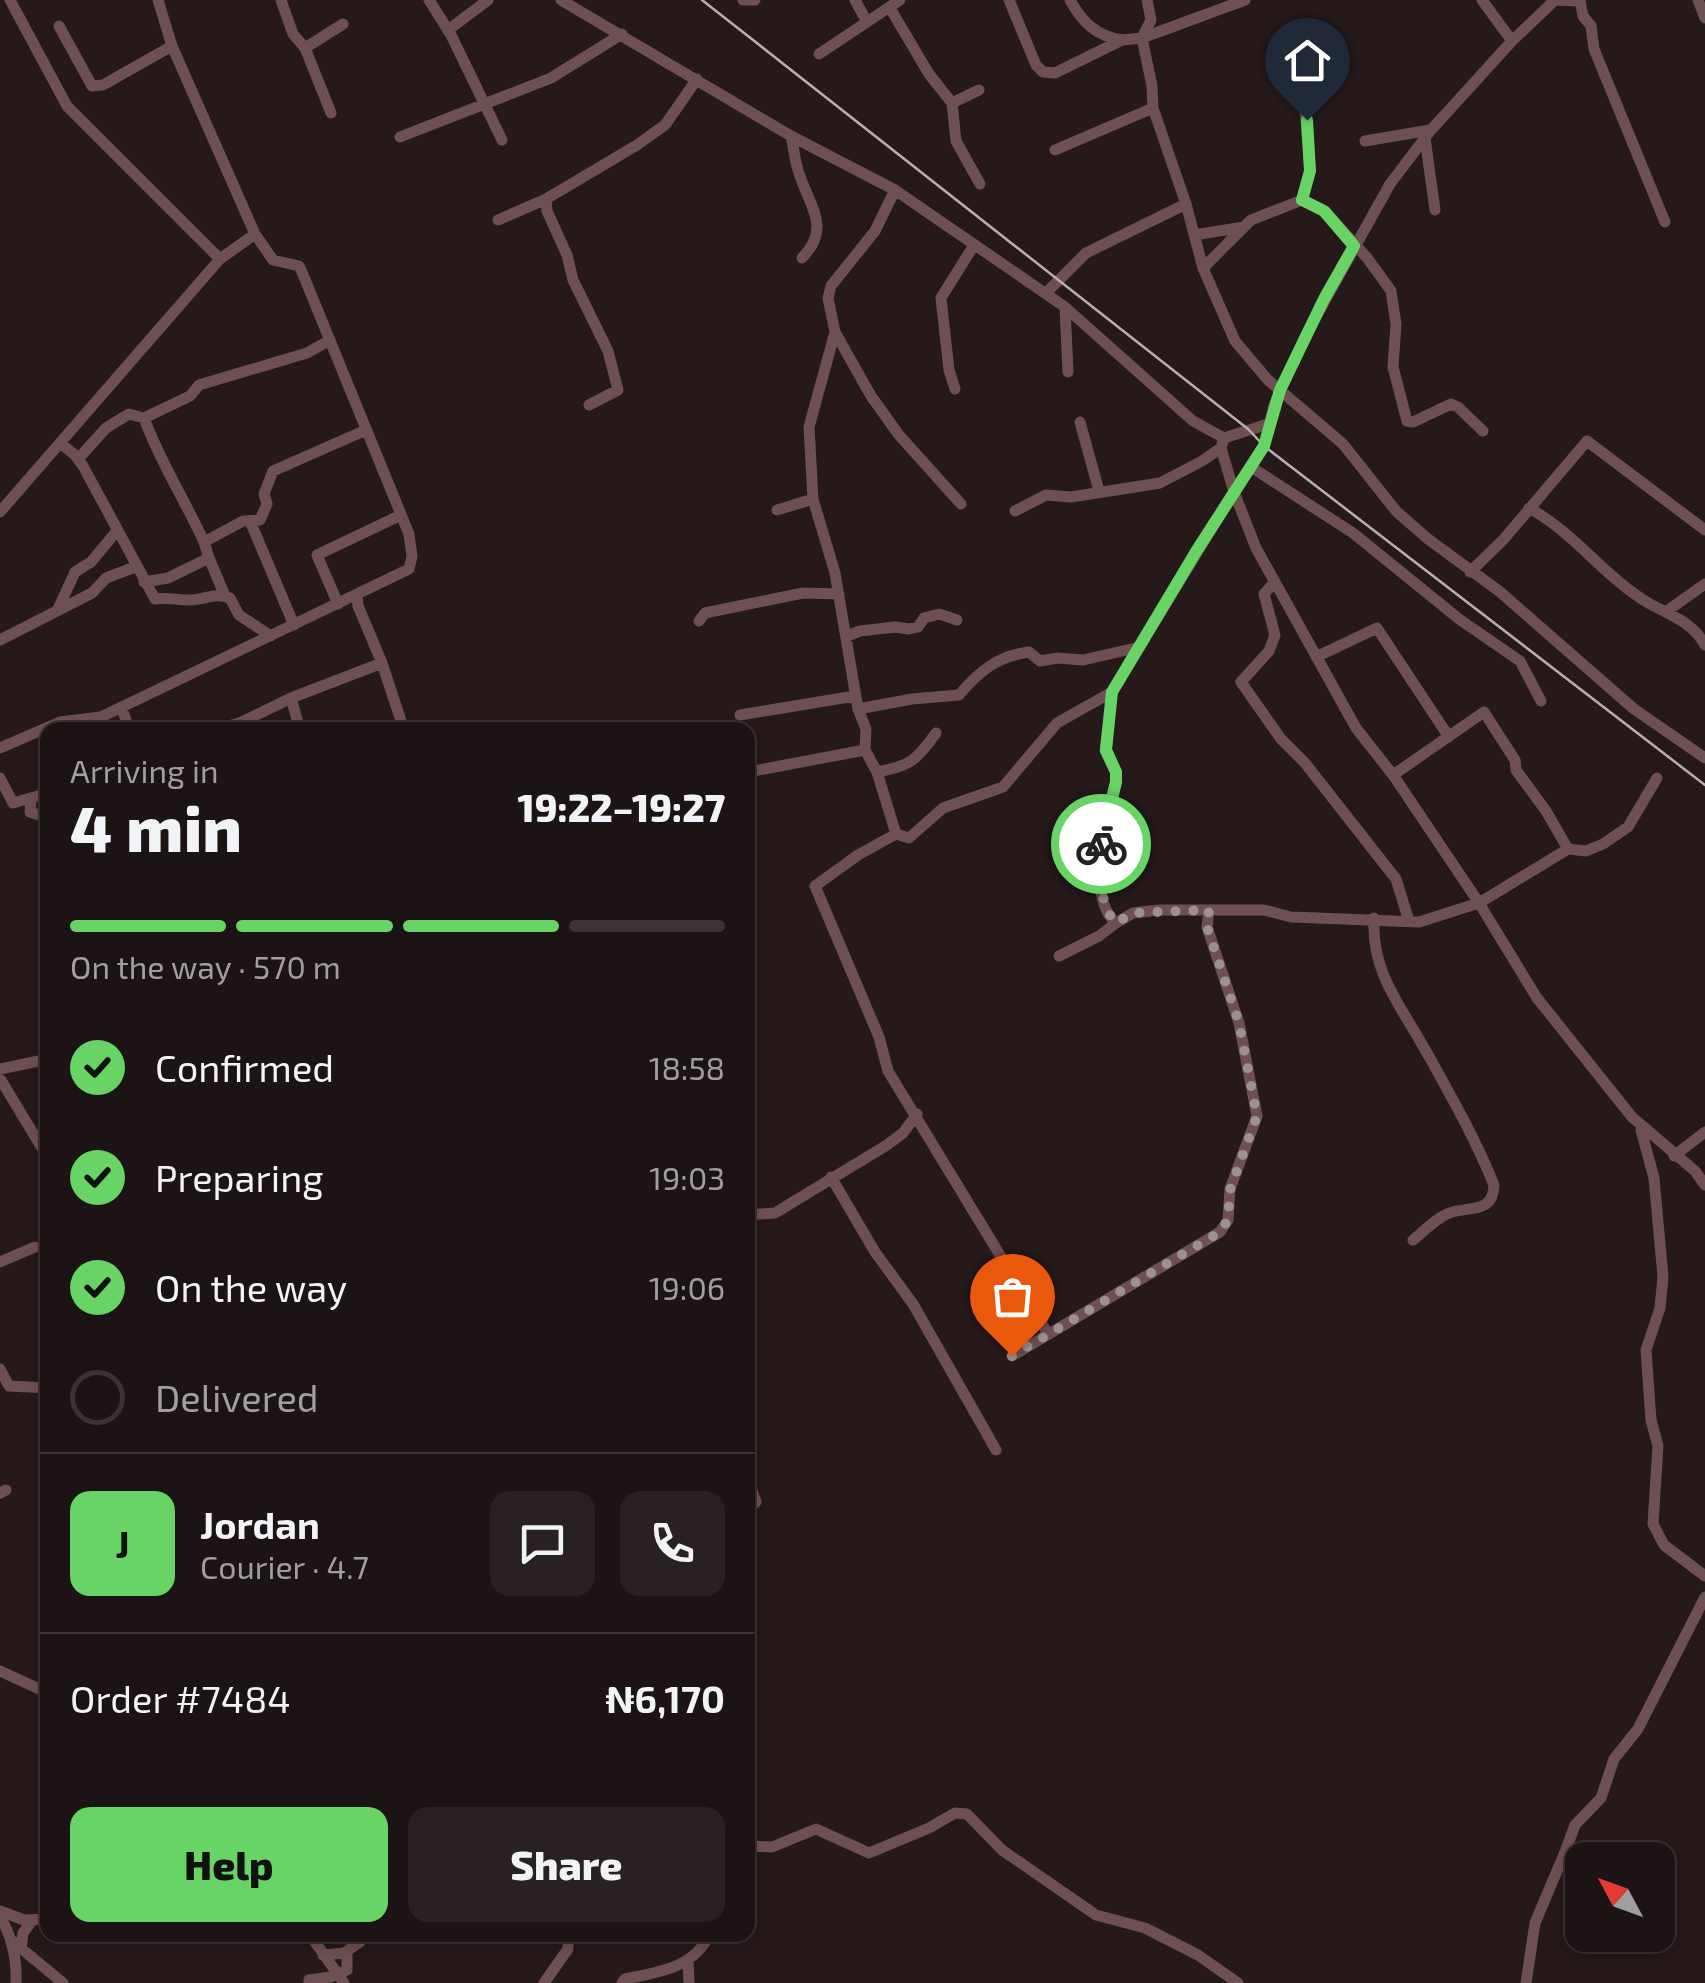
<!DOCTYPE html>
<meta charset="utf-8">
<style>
:root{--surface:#1c1314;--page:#292022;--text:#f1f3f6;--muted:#a09ea0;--line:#3a3234;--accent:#68d465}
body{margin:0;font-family:"Exo 2",sans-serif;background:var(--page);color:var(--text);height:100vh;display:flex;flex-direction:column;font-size:38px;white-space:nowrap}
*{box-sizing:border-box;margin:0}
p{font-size:32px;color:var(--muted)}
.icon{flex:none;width:55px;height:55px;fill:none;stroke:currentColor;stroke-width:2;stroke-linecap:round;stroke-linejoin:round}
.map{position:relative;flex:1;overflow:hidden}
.sheet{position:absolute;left:40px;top:722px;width:715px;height:1220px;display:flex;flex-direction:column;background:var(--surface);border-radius:20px;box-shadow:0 5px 15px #0003,0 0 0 2px var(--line)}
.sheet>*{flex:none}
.needle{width:65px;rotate:311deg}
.fabs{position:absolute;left:1565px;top:1842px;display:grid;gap:20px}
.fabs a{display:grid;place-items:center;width:110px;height:110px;border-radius:20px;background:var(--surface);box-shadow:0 5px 15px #0003,0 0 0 2px var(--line);font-size:50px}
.pin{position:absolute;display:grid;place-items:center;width:85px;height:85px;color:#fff;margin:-102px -42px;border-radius:50% 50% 50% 0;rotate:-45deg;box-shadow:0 0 10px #0007}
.pin .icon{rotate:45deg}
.courier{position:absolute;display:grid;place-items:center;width:100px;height:100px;margin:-50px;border:8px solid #68d465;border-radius:50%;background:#fff;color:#222;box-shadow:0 2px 12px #0007}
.summary em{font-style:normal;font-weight:800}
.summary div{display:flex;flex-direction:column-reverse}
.summary{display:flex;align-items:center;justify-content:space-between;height:170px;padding:0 30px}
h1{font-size:65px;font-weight:800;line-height:75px}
.bar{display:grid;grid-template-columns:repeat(4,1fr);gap:15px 10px;align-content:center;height:120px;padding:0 30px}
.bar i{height:12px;border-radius:8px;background:var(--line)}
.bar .current{background:var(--accent)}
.bar p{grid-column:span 4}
.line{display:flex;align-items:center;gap:25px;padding:0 30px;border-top:2px solid var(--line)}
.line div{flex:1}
.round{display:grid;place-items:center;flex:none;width:105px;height:105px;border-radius:20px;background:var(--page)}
ol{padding:0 30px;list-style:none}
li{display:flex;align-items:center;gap:30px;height:110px}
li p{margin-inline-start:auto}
li .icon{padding:10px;border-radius:50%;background:var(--accent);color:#111;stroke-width:4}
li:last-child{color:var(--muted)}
li i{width:55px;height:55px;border:5px solid var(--line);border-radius:50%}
.action{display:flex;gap:20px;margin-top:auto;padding:20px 30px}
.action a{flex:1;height:115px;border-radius:20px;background:var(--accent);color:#111;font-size:40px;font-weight:800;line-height:115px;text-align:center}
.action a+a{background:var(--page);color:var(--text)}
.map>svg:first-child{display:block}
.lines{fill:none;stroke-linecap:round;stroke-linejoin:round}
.minor{stroke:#6f5052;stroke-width:11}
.rail{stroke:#b9afb0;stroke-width:2.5}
.done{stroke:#9b9192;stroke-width:10;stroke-dasharray:0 18}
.route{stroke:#68d465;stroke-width:12}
</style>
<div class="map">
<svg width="1705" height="1983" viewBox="0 0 1705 1983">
<rect width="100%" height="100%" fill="#25191a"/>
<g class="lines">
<!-- minor -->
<path class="minor" d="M10 0 67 106 220 259
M281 0 293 34 305 48 331 113
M429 0 451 35 502 140
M561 0 791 136 895 190 1065 307 1193 421 1224 438
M743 0H755
M855 0 866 20
M1009 0 1036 65 1043 72 1055 73 1122 40 1142 38 1245 0
M1070 0C1083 23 1096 36 1122 40
M1147 0 1151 20 1142 38 1152 86 1153 108 1186 204 1203 268 1235 341 1268 380 1343 444 1396 511 1428 539 1499 591 1634 709 1705 758
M1482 0 1512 41
M1555 0 1512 41 1431 130 1390 184 1307 333 1274 405 1264 446 1234 492 1256 548 1356 728 1393 775 1479 903 1537 998 1632 1117 1695 1171 1705 1185
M1556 0 1580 1 1583 16 1591 26 1594 49 1665 222
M1698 0 1705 18
M890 8 929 74 952 103 956 141 980 184
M59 26 92 86 103 85 172 46
M448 30 488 0
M305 48 343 24
M819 54 900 0
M1304 96 1310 171 1302 200 1325 211 1368 259 1391 291 1396 324 1393 367 1407 421 1413 422 1451 404 1458 407 1483 431
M952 103 979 90
M791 136C794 149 795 164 800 176 811 209 831 228 802 258
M400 137 551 78 622 34
M1425 138 1435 210
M1365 141 1430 130
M1055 150 1153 108
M895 190 875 231 831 286 828 298 835 332 809 427 813 499 835 573 858 709 866 729 865 750 877 772 896 834 858 855 815 886 879 1037 888 1071 1048 1334
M498 220 546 199
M1194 235 1244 227
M1203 268 1251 220 1302 200
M1046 293 1086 253 1186 204
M1065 307 1068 372
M835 332 871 396 899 435 961 504
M955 389 949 370 941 298 974 245
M589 405 618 390 608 351 573 280 567 255 547 211 546 199 637 145 665 125 697 79
M144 418C160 462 185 500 204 542
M1080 422 1099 491
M60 443 75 455 83 466 155 599C167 597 177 600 189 600 206 600 213 592 230 598L239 615 271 636
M78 459 106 428 129 414 144 418 190 396 199 385 307 353 330 340
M1251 467 1353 533 1459 619 1520 661 1541 701
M1529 508C1575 533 1605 578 1650 604 1671 615 1693 623 1705 645
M777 510 813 499
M1015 511 1046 495 1071 497 1160 483 1202 461 1221 448 1224 438 1268 424
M0 512 220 259 255 234
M250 521 294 625
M209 558 204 542 243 521 260 520 267 504 264 494 273 471 366 430
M1470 572 1503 540 1587 441 1705 530
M144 582 168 578 209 558 225 596
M1274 583 1264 594 1275 635 1269 651 1241 682 1281 739 1305 763 1396 879 1409 921
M338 604 317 555 401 515
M58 609 75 572 91 562 116 532
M1667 611 1705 584
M699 621 705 613 803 593 839 594
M847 636 860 631 895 627 909 629 918 627 924 618 939 614 957 620
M0 640 92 593 106 578 135 567
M1316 657 1377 628 1449 737
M382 663 404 730
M1112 692 1105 751 1116 772V782C1106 816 1085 896 1116 923L1133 913 1159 910H1264L1291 917 1419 922 1479 903 1568 849 1586 851 1603 844 1628 827 1657 778
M121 707 130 730
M858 709 912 699 959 695C979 671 998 656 1029 652L1040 661 1058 658 1083 660 1140 647
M740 715 855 696
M216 730 242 722 291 698
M300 730 291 698 382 663 358 606 357 595
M0 748 60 722 101 717 409 569 412 556 409 534 302 272 299 266 273 260 255 234 172 46 158 0
M748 772 865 750
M877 772C910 766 916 761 936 733
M1393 775 1484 712 1515 760 1516 770 1546 811 1568 849
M0 778 13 803 48 793
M31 801 30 812 48 818
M896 834 909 838 943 808 1003 787 1057 723 1112 692 1234 492 1221 448
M1374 918C1371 974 1402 1007 1427 1053 1451 1096 1476 1140 1494 1185 1493 1217 1465 1204 1445 1215 1433 1221 1423 1232 1413 1240
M1059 956 1099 936 1116 923
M0 1069 48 1059
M1 1080 48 1158
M1641 1130 1654 1178 1663 1277 1660 1308 1646 1350 1651 1420 1658 1446 1653 1524 1664 1545 1705 1576
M1674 1156 1705 1132
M831 1177 875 1252 913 1304 996 1450
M748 1215 775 1213 887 1145 903 1133 917 1114
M0 1262 35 1247
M1012 1356 1220 1232 1228 1220 1230 1189 1257 1116 1239 1023 1207 927 1209 910
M0 1369 9 1386 48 1388
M748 1480 756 1502 748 1508
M0 1493 6 1490
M0 1671 48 1693
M748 1846 772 1847 816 1829 869 1853 929 1828 955 1813 967 1814 1002 1850 1096 1915 1145 1928 1198 1955 1238 1983
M748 1871V1877
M0 1911 24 1920 48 1919
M0 1917C13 1938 17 1959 16 1983
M310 1935 344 1983
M11 1940 63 1983
M21 1949 23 1933 32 1921
M323 1955 344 1953 360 1942V1935
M688 1961 689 1983
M309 1983V1980L331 1977 347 1970V1951
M544 1983 568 1949V1935
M622 1983 625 1979C658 1972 694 1968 709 1935
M1526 1983 1535 1923 1565 1852 1575 1825 1601 1798 1614 1759 1638 1729 1705 1597"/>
<!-- rail -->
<path class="rail" d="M702 0 1248 429 1264 446 1705 785"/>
</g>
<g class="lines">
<!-- done -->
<path class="done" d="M1012 1356 1220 1232 1228 1220 1230 1190 1257 1116 1239 1023 1207 927 1209 910 1133 913 1116 923C1100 908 1097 866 1101 844"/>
<!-- route -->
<path class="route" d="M1101 844 1116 782V772L1106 750 1112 692 1197 550 1264 446 1280 390 1324 299 1354 246 1324 211 1302 200 1310 171 1307 120"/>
</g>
</svg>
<div class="fabs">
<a><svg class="needle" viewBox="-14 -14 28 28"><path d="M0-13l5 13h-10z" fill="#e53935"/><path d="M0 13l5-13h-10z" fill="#a09ea0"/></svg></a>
</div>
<div class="pin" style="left:1012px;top:1356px;background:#ea580c"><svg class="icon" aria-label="bag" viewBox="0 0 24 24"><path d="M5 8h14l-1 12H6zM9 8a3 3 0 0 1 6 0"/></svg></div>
<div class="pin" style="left:1307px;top:120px;background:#1f2937"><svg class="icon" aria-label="home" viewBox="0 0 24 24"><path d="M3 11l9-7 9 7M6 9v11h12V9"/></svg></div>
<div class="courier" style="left:1101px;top:844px"><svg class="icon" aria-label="bike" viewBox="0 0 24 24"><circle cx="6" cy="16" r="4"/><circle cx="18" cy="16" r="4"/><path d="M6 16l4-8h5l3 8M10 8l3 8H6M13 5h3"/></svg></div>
<section class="sheet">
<div class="summary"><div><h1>4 min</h1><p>Arriving in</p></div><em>19:22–19:27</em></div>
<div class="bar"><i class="current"></i><i class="current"></i><i class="current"></i><i></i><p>On the way · 570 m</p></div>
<ol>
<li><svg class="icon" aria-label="check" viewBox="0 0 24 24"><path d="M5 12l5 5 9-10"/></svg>Confirmed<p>18:58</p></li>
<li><svg class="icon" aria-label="check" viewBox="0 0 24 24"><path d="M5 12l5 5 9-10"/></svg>Preparing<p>19:03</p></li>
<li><svg class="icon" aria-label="check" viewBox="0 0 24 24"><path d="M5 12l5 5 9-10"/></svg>On the way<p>19:06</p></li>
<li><i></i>Delivered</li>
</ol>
<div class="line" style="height:180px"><b class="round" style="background:var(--accent);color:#111">J</b><div><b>Jordan</b><p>Courier · 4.7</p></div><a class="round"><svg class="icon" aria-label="chat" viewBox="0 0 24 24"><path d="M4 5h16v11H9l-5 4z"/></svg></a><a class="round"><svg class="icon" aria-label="phone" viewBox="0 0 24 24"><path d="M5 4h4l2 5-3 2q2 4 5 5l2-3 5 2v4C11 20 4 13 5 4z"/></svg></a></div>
<div class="line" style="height:130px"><div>Order #7484</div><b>₦6,170</b></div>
<div class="action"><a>Help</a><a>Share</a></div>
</section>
</div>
